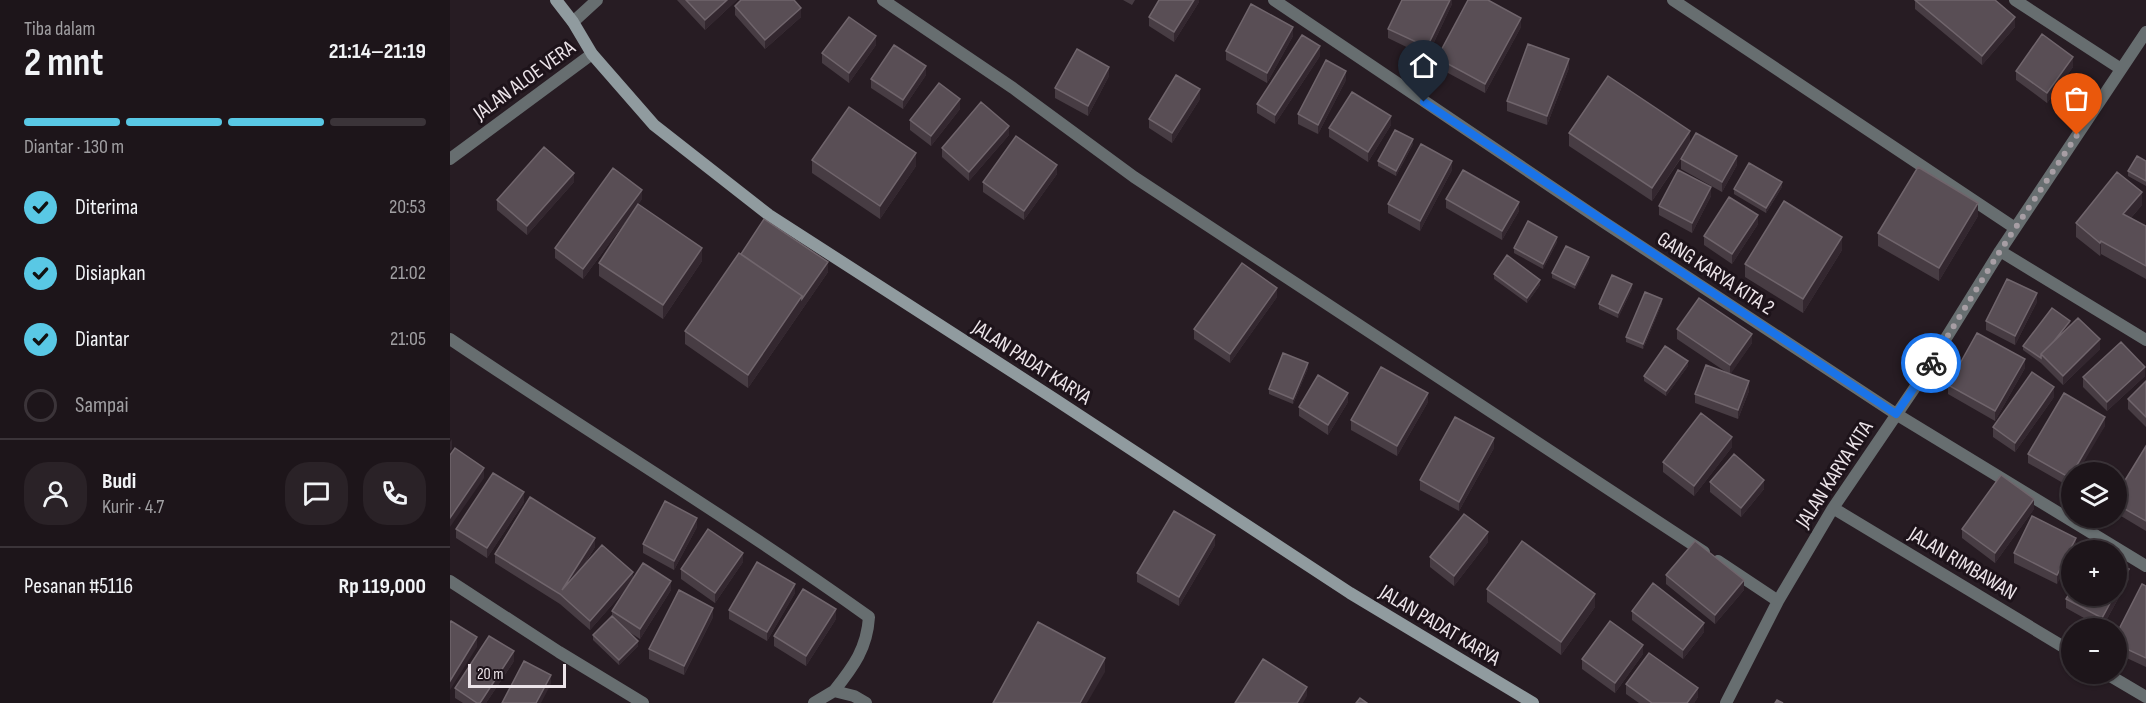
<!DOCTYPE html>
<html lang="id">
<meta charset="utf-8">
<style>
:root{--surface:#1d151a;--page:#2a2227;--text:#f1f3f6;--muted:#a09fa2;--line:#3b3439;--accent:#59c8e5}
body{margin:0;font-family:"Sofia Sans Condensed",sans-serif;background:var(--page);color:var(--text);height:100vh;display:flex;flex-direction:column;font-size:22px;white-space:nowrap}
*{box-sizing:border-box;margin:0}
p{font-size:20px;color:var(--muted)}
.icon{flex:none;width:33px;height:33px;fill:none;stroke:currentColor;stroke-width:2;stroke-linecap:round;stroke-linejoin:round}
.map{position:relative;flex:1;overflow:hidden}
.side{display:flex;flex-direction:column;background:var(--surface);width:450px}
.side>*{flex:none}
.fabs{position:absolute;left:1611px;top:462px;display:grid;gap:12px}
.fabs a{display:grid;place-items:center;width:66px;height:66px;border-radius:50%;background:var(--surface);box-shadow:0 2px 4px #0004,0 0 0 2px var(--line);font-size:30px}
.scale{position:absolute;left:18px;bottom:15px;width:98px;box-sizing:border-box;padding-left:6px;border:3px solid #ece4e9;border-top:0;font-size:16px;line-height:21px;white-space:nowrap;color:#ece4e9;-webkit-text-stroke:4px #1d131a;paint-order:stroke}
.pin{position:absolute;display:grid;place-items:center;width:51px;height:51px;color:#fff;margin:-62px -26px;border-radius:50% 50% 50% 0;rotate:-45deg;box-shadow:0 0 6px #0007}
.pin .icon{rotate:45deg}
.courier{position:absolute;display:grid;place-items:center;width:60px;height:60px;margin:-30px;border:4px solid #1a73e8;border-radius:50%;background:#fff;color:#222;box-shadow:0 2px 8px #0007}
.headline em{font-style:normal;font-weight:700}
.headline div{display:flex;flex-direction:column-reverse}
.headline{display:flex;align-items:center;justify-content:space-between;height:102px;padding:0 24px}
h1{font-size:39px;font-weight:700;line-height:45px}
.bar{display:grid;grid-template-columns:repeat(4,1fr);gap:9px 6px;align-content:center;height:72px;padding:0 24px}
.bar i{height:8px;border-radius:4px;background:var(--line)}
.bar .selected{background:var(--accent)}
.bar p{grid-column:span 4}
.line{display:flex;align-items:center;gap:15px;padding:0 24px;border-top:2px solid var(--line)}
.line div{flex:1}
.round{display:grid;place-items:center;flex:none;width:63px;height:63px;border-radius:24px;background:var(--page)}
ol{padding:0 24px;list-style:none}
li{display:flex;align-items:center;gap:18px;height:66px}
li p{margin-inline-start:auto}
li .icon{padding:6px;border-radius:50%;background:var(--accent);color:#111;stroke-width:4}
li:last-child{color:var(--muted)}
li i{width:33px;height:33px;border:3px solid var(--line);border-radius:50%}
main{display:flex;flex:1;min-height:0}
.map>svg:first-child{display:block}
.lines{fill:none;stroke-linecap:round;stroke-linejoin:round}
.street{stroke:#676e70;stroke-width:12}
.secondary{stroke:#909b9f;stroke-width:12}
.wall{fill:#473c43}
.shaded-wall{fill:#33272f}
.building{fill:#594e55;stroke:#70656c;stroke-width:1.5}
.done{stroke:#a79ea4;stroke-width:6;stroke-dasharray:0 10.8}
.route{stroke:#1a73e8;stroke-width:8}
.labels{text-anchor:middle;stroke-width:6;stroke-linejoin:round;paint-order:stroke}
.street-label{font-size:21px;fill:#ece4e9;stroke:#1d131a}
</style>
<main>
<section class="side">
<div class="headline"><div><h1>2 mnt</h1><p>Tiba dalam</p></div><em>21:14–21:19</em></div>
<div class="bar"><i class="selected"></i><i class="selected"></i><i class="selected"></i><i></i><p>Diantar · 130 m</p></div>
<ol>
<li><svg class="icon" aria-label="check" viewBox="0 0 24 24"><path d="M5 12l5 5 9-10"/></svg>Diterima<p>20:53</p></li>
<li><svg class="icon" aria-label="check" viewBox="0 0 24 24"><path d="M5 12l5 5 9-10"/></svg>Disiapkan<p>21:02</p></li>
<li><svg class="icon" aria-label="check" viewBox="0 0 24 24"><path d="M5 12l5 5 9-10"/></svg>Diantar<p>21:05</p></li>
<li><i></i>Sampai</li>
</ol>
<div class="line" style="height:108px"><a class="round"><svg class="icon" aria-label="person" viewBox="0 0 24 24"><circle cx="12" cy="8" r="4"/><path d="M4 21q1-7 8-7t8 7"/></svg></a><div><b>Budi</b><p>Kurir · 4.7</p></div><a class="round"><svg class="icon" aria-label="chat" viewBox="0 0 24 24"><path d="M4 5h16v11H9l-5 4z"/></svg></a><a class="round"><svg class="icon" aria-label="phone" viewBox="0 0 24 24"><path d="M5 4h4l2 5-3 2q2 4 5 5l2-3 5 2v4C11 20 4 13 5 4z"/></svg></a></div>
<div class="line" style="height:78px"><div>Pesanan #5116</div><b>Rp 119,000</b></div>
</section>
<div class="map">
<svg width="1696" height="703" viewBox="0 0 1696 703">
<rect width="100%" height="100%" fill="#271c23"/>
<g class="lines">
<!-- street -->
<path class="street" d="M433 0 563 88 684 177 1254 552
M824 0 1152 221 1446 414 1696 566
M1223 0 1565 228
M1565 0 1671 69
M123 22 147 0
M0 159 142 54
M1550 251 1696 340
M0 339C139 433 282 519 419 617 417 648 404 666 384 691
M1383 508 1622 652
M1268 561 1328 601
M0 581 109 652 193 703
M1657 674 1696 697
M364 703 384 691 404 696 416 703
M1276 703 1328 601 1383 508 1470 380 1550 251 1696 32"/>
<!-- secondary -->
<path class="secondary" d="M106 0 123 22 142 54 204 125 319 215 603 398 900 593 1083 703"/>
</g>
<!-- wall -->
<path class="wall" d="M227 0H287L255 30Z
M673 0H685L682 5Z
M749 0V2L724 42 699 26V17Z
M1002 0V4L977 57 938 38V29Z
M1465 0 1565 27 1532 65 1465 9Z
M285 6 351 17 315 49 285 15Z
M1071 27 1035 93 987 67V58Z
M843 36 817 83 776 60V51Z
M426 45 399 83 372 63V53Z
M870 56 825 124 807 113V104Z
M1623 67 1597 103 1566 80V71Z
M1119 68 1097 125 1057 111V101Z
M476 75 453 109 421 88V79Z
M659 76 638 116 605 98V88Z
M896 80 868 134 848 124V114Z
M750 99 722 143 699 128V119Z
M510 109 481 146 460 130V120Z
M941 125 918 162 879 137V128Z
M1119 133 1240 143 1287 165 1272 192 1231 169V159L1236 151 1202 201 1119 146Z
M559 135 519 181 492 157V148Z
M963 144 946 176 928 166V161Z
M362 160 466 166 430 219 362 173Z
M1696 161V186L1678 176V171Z
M1002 170 970 231 938 213V204Z
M607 174 574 220 533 192V182Z
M124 182 77 235 47 210V200Z
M1332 187 1316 213 1284 194V189Z
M1261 196 1242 233 1209 215V206Z
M192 199 133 279 105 258V248Z
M996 199 1069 211 1052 240 996 208Z
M1692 205 1681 218 1696 226V279L1651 254 1650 256 1626 237V223Z
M1528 216 1489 281 1428 246V233Z
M1308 224 1282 264 1254 245V236Z
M1107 242 1093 269 1064 253V248Z
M1392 250 1353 313 1295 277V264Z
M291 254 378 272 298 388 235 344V331Z
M252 261 213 319 149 276V263Z
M1139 262 1125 289 1102 278V273Z
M1044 274 1090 285 1077 303 1044 279Z
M1182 289 1168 318 1149 309V304Z
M827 297 780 363 744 339V329Z
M1587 302 1565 345 1536 330V321Z
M1212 303 1193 349 1176 342V337Z
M1620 326 1650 349 1613 385 1591 363 1573 350V346Z
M1227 329 1302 343 1280 374 1299 391 1288 419 1245 403V394L1279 374 1227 339Z
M1238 366 1216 396 1194 381V376Z
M858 368 843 404 819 394V389Z
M1575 368 1545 421 1498 394V385Z
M1695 376 1657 411 1633 387V377Z
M1696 381V427L1678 409V399Z
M1604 397 1565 452 1543 437V427Z
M898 402 878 435 849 416V407Z
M978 402 947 456 901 430V420Z
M1655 426 1622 472V484L1620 487 1578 463V454Z
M1696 446V531L1666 513V495Z
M1282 447 1244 496 1213 472V462Z
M1044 448 1009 511 970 490V480Z
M1260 482 1314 489 1291 517 1260 492Z
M74 502 37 558 6 538V529Z
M1584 509 1545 563 1512 538V529Z
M247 527 224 570 193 553V544Z
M1038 542 1004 586 980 567V557Z
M765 545 729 606 687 582V573Z
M145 547 133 567 183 578 221 590 190 639 176 630 188 646 169 665 143 640V635L162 616V611L176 589 140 630 110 604 45 563V554Z
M1626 547 1624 550H1622L1607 584 1564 563V553Z
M293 562 265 603 231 579V569Z
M1216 575 1294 590 1265 624 1216 584Z
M1679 579 1652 628 1616 608V599Z
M1696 586V667L1666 653V635Z
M1037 589 1145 607 1111 655 1037 602Z
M345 593 317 641 279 619V610Z
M1182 611 1254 632 1233 659 1182 620Z
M263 617 234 675 199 659V649Z
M386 619 356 666 324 646V636Z
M1193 654 1165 693 1132 669V659Z
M64 661 36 703H13L5 698V688Z
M1176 684 1248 697 1244 703H1189L1176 694Z"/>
<!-- shaded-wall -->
<path class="shaded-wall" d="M277 0H287L255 30V20Z
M744 0H749V2L724 42V32Z
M1000 0H1002V4L977 57V47Z
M351 8V17L315 49V40Z
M1565 17V27L1532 65V56Z
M1071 18V27L1035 93V84Z
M843 27V36L817 83V73Z
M426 36V45L399 83V73Z
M870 46V56L825 124V115Z
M1623 57V67L1597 103V93Z
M1119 59V68L1097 125V116Z
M476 66V75L453 109V100Z
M659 67V76L638 116V106Z
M896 71V80L868 134V125Z
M750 89V99L722 143V133Z
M510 99V109L481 146V136Z
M941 116V125L918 162V152Z
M559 126V135L519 181V172Z
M1240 131V144L1202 201V188Z
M963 139V144L946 176V171Z
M466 153V166L430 219V206Z
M1287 156V165L1272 192V182Z
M1002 161V170L970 231V221Z
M607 165V174L574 220V211Z
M124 173V182L77 235V226Z
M1332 182V187L1316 213V208Z
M1261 187V196L1242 233V223Z
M192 190V199L133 279V269Z
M1692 192V205L1673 227V214Z
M1069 202V211L1052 240V231Z
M1528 203V216L1489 281V268Z
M1308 215V224L1282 264V254Z
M1107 237V242L1093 269V264Z
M1392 237V250L1353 313V299Z
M1651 241V254L1650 256V243Z
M252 248V261L213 319V305Z
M1139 257V262L1125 289V285Z
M378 262V272L298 388V375L352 296Z
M1090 280V285L1077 303V298Z
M1182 284V289L1168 318V313Z
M827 288V297L780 363V354Z
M1587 293V302L1565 345V336Z
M1212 299V303L1193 349V344Z
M1620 321V326L1593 356Z
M1302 334V343L1280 375V365Z
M1650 339V349L1613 385V376Z
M1575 359V368L1545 421V411Z
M1238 361V366L1216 396V391Z
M858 363V368L843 404V399Z
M1695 367V376L1657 411V402Z
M1299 381V391L1288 419V410Z
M1604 387V397L1565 452V443Z
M898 393V402L878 435V425Z
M978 393V402L947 456V446Z
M1655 417V426L1628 472H1623Z
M1282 437V447L1244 496V486Z
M1044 438V448L1009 511V502Z
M2 439V449L0 451V442Z
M34 468V478L0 527V518Z
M1622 474V484L1620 487V478Z
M1314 480V489L1291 517V508Z
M74 492V502L37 558V548Z
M1584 499V509L1545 563V553Z
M247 518V527L224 570V561Z
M1038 532V542L1004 586V576Z
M765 535V545L729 606V597Z
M145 538V547L113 597 112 590Z
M1626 538V547L1624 550H1622V555L1607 584V575Z
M293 553V562L265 603V593Z
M1679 569V579L1652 628V618L1664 596H1666V592Z
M183 572V581L140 630V621Z
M1294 580V590L1265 624V615Z
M221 581V590L190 639V629Z
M345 584V593L317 641V632Z
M1145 594V607L1111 655V642Z
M263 608V617L234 675V666Z
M386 609V619L356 666V656Z
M1254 623V632L1233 659V650Z
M27 637V647L0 690V681Z
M188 641V646L169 665V660Z
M1193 645V654L1165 693V683Z
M64 651V661L36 703H30Z
M655 658V672L637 703H630Z
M101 675V684L91 703H86Z
M857 687V696L853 703H847Z
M1248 688V697L1244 703H1237Z"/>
<!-- building -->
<path class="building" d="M236 0H277L255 20Z
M291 0H344L351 8 315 40 285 6Z
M709 0H744L724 32 699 17Z
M952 0H1000L977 47 938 29Z
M1018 0H1038L1071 18 1035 84 987 58Z
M1465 0H1545L1565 17 1532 56Z
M801 4 843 27 817 73 776 51Z
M399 17 426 36 399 73 372 53Z
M1592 34 1623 57 1597 93 1566 71Z
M852 35 870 46 825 115 807 104Z
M1078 44 1119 59 1097 116 1057 101Z
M444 45 476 66 453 100 421 79Z
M627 49 659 67 638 106 605 88Z
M876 60 896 71 868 125 848 114Z
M726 75 750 89 722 133 699 119Z
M1158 76 1240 131 1202 188 1119 133Z
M489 83 510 99 481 136 460 120Z
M902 92 941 116 918 152 879 128Z
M531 102 559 126 519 172 492 148Z
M399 107 466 153 430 206 362 160Z
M945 130 963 139 946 171 928 161Z
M1246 133 1287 156 1272 182 1231 159Z
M566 136 607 165 574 211 533 182Z
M971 144 1002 161 970 221 938 204Z
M94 147 124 173 77 226 47 200Z
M1687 156 1696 161V181L1678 171Z
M1299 163 1332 182 1316 208 1284 189Z
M1468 167 1528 203 1489 268 1428 233Z
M163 168 192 190 133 269 105 248Z
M1013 170 1069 202 1052 231 996 199Z
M1228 170 1261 187 1242 223 1209 206Z
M1667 172 1692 192 1673 214 1696 226V266L1651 241 1650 243 1626 223Z
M1279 197 1308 215 1282 254 1254 236Z
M1334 201 1392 237 1353 299 1295 264Z
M188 204 252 248 213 305 149 263Z
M314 219 378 262 352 299V296L291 254Z
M1078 221 1107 237 1093 264 1064 248Z
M1116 246 1139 257 1125 285 1102 273Z
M289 253 352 296 298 375 235 331Z
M1057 255 1090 280 1077 298 1044 274Z
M792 263 827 288 780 354 744 329Z
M1162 275 1182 284 1168 313 1149 304Z
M1557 279 1587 293 1565 336 1536 321Z
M1195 292 1212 299 1193 344 1176 337Z
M1249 298 1302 334 1280 365 1227 329Z
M1602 308 1620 321 1604 341 1591 354V358L1573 346Z
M1628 318 1650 339 1613 376 1591 354Z
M1527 333 1575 359 1545 411 1498 385Z
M1671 342 1695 367 1657 402 1633 377Z
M1215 346 1238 361 1216 391 1194 376Z
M833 353 858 363 843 399 819 389Z
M1256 365 1299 381 1288 410 1245 394Z
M931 367 978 393 947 446 901 420Z
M1582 372 1604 387 1565 443 1543 427Z
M868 375 898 393 878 425 849 407Z
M1696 381V417L1678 399Z
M1614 393 1655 417 1623 472H1622L1620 478 1578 454Z
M1251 413 1282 437 1244 486 1213 462Z
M1005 417 1044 438 1009 502 970 480Z
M1696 446V521L1666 504V495Z
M5 448 34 468 0 518V455Z
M1284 454 1314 480 1291 508 1260 482Z
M43 473 74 492 37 548 6 529Z
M1551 475 1584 499 1545 553 1512 529Z
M80 497 145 538 112 590 152 545 183 572 140 621 110 594 45 554Z
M215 501 247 518 224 561 193 544Z
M724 511 765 535 729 597 687 573Z
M1014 514 1038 532 1004 576 980 557Z
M1582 516 1626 538 1607 575 1564 553Z
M258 529 293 553 265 593 231 569Z
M1072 541 1145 594 1111 642 1037 589Z
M1245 541 1294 580 1265 615 1216 575Z
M307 562 345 584 317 632 279 610Z
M193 563 221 581 190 629 162 611Z
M1666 563 1679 569 1666 592Z
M1203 583 1254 623 1233 650 1182 611Z
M1692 584 1696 586V658L1666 644V635Z
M353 589 386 609 356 656 324 636Z
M1622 589V596H1664L1652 618 1616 599Z
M229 590 263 608 234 666 199 649Z
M162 616 188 641 169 660 143 635Z
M1 621 27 637 0 681V623Z
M1160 621 1193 645 1165 683 1132 659Z
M588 622 655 658 630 703H543Z
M39 636 64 651 30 703H27L5 688Z
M1199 653 1248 688 1237 703H1202L1176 684Z
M813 659 857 687 847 703H785Z
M74 661 101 675 86 703H52Z
M910 698 917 703H906Z
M1327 700 1333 703H1325Z"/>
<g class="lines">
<!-- done -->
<path class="done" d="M1481 363 1550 251 1627 135"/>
<!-- route -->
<path class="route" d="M974 102 1446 414 1481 363"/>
</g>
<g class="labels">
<!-- street labels -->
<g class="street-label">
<text transform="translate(74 80) rotate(-36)" y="7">JALAN ALOE VERA</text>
<text transform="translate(1266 273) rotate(33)" y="7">GANG KARYA KITA 2</text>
<text transform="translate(582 362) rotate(33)" y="7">JALAN PADAT KARYA</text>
<text transform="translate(1384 474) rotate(-57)" y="7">JALAN KARYA KITA</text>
<text transform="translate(1513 563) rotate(31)" y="7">JALAN RIMBAWAN</text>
<text transform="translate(990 625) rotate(31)" y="7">JALAN PADAT KARYA</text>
</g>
</g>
</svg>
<div class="fabs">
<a><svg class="icon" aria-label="layers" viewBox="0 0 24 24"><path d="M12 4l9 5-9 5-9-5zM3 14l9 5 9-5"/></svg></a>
<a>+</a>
<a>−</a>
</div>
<div class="scale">20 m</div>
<div class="pin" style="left:1627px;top:135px;background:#ea580c"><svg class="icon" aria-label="bag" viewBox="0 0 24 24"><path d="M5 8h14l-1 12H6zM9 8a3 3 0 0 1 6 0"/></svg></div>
<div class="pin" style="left:974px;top:102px;background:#1f2937"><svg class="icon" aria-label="home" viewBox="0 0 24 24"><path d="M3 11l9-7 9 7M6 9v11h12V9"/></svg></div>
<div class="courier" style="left:1481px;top:363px"><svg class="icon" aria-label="bike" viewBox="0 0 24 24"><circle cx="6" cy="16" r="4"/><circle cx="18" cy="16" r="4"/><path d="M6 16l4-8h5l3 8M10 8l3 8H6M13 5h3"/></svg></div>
</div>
</main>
